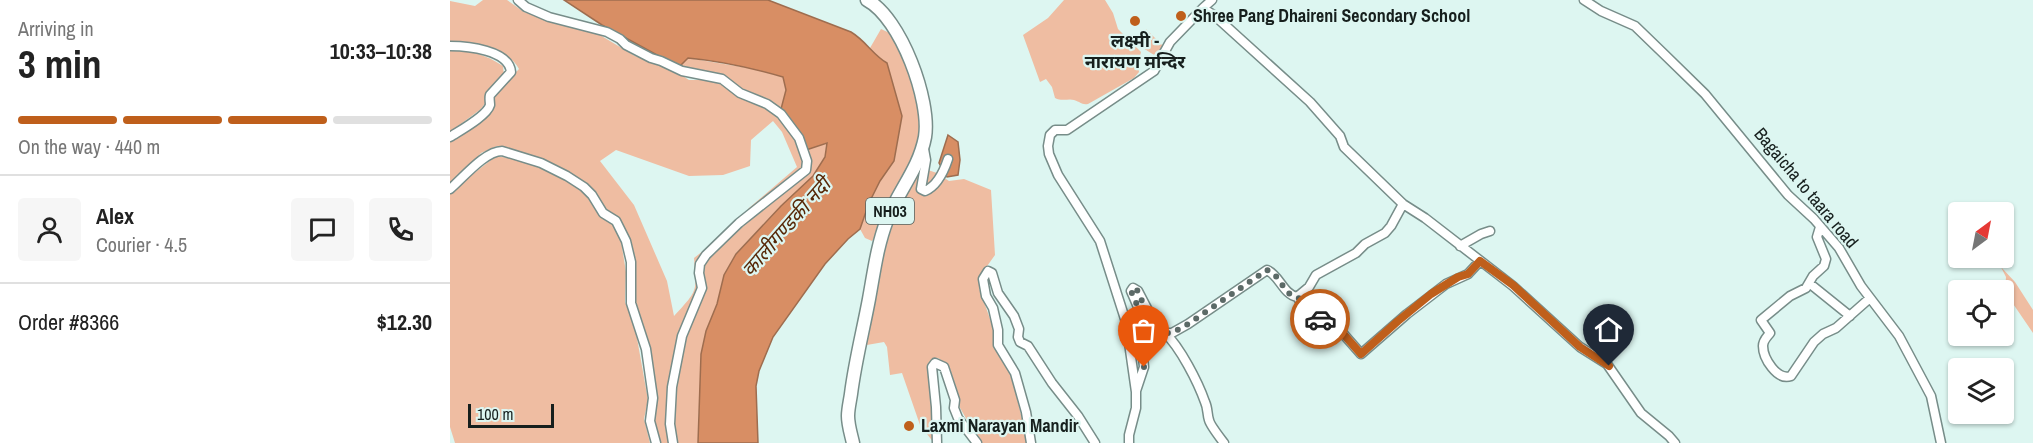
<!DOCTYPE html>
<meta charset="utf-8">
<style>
:root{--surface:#fff;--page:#f6f6f6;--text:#222;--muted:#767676;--line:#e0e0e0;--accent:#bf5f1b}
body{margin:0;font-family:"Archivo Narrow","Noto Sans Devanagari",sans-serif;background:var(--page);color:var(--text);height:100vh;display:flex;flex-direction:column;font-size:22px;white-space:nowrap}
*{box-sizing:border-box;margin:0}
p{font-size:20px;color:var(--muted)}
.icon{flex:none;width:33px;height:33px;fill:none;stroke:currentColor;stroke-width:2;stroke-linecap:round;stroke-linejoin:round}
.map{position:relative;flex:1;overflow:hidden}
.drawer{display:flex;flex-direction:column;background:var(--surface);width:450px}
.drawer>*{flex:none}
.needle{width:39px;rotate:32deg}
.buttons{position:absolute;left:1498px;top:202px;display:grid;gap:12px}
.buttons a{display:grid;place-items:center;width:66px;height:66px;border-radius:6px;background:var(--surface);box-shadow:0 2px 4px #0004;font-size:30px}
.scale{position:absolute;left:18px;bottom:15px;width:86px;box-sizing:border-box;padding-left:6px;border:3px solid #161f1d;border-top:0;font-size:16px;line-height:21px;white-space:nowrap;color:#161f1d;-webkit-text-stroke:4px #ddf6f1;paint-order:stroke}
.pin{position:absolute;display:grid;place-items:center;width:51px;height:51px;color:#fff;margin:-62px -26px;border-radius:50% 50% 50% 0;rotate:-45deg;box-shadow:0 0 6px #0007}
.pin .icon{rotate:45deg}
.courier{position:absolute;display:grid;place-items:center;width:60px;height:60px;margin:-30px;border:4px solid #bf5f1b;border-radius:50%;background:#fff;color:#222;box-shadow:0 2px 8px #0007}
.overview em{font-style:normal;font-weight:800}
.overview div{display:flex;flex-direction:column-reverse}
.overview{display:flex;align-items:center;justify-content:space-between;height:102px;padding:0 18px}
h1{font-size:39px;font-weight:800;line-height:45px}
.bar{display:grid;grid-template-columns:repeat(4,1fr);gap:9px 6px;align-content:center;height:72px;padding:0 18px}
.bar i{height:8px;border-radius:4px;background:var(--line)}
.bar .selected{background:var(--accent)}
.bar p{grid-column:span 4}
.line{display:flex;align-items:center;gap:15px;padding:0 18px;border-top:2px solid var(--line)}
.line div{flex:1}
.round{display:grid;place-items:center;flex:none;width:63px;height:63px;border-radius:6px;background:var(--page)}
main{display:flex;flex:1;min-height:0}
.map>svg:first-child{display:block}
.green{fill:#efbda2;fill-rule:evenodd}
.water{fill:#d88e64;stroke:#9e6d4f;stroke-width:1.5}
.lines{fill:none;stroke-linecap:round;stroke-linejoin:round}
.minor-casing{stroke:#778d89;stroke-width:11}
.highway-casing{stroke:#778d89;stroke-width:15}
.minor{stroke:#fff;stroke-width:8}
.highway{stroke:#fff;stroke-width:12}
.done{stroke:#5c6a67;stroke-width:6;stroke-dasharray:0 10.8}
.route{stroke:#bf5f1b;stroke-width:8}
.poi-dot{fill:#bf5f1b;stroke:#ddf6f1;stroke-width:2}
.labels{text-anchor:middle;stroke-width:4.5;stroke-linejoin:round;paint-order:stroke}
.shield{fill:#ddf6f1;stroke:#52605d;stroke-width:1.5}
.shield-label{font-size:16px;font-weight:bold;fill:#161f1d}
.poi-label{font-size:18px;font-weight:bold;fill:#161f1d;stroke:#ddf6f1;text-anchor:start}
.street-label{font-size:18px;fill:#161f1d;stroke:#ddf6f1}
.water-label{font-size:20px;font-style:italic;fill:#572807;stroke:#ddf6f1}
</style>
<main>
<section class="drawer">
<div class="overview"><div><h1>3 min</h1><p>Arriving in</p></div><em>10:33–10:38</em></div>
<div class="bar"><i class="selected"></i><i class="selected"></i><i class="selected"></i><i></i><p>On the way · 440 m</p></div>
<div class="line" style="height:108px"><a class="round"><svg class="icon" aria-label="person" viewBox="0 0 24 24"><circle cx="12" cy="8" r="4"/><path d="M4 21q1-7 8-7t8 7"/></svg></a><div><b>Alex</b><p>Courier · 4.5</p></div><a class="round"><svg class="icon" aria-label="chat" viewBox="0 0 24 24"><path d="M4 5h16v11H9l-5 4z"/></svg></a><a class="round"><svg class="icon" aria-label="phone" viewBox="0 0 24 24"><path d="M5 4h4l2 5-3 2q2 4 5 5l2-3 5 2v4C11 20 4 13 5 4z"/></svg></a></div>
<div class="line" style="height:78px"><div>Order #8366</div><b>$12.30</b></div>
</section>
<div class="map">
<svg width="1583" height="443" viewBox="0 0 1583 443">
<rect width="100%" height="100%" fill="#ddf6f1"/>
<!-- green -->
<path class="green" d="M33 0H57L74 12 150 35 185 56 217 66 239 80H259L278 87 325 113 346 140 353 161 352 170 255 254 250 288 228 336 219 443H208L203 422 200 348 185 302 186 261 181 241 169 218 155 208 143 190 118 172 94 160 47 146 31 153 19 167 0 183V141L44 109 45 94 69 69C58 48 22 42 0 42V1L25 6ZM323 121 332 132 347 167 299 208 286 225 244 258C247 292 248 290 224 316L217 281 184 205 150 161 166 150 239 176 273 175 300 166 301 140Z
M614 0H655L663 13 668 29 691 52 688 64 689 72 684 78 638 104C631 105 631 102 624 100 618 98 613 102 605 98L602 87 596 79 590 82 573 35 598 18Z
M431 29 446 36C460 72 480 116 466 156 460 173 445 187 437 203 430 215 432 231 422 241L415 238 410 229 419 203 430 181 444 161 452 116 437 63 425 56 420 48Z
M696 29 712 45 713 47 704 55 693 48 688 37Z
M0 49C21 51 35 54 53 66L54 76 38 90 36 102 31 109 0 132Z
M238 58 304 69 333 77 336 90 331 109 290 91 275 78 229 67Z
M377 143 375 157 363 176 331 206 286 253 274 275 267 304 256 331 248 422V443H224L223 424 225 392 233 340 254 292 251 269 257 257 297 221 357 172 356 150Z
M46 156 71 160 117 179 134 193 145 205 152 217 161 221 167 230 171 241 176 272 175 302 185 327 198 400 194 419 200 443H5L0 427V192Z
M472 168 487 173 499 181 514 179 541 190 545 255 530 276 529 288 564 386 578 443H530L509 406 507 390 499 366 488 358 479 364 484 443 470 425 452 373 440 375 437 347 434 342 411 346 436 243 446 213Z
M1551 267 1565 282 1583 310V333L1555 292 1556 277Z"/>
<!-- water -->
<path class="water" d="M114 0H318L401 32C416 41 423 55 437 63L452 116 444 161 430 181 419 203 410 229 398 239 375 264 323 337 309 371 306 386 308 443H248L251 354 256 331 267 304 274 275 286 254 331 206 363 176 375 157 377 143 356 150 350 132 331 109 336 90 333 77C302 68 270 61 238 58L229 67 152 25Z
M498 135 508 142 510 160 508 175 497 177 489 163Z"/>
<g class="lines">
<!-- minor casing -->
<g class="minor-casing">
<path id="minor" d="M68 0 76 7 99 17 157 32 170 39 176 45 201 58 211 61 232 71 272 79 290 93 317 104 331 114 349 138 357 161 356 170 289 223 256 255 250 264 249 273 252 288 232 336 222 387 220 424 223 443
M1134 0 1151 11 1185 26 1215 55 1255 94 1338 195 1364 219 1389 248 1411 286 1449 336 1481 396 1491 443
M753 8 762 0
M0 46C17 46 59 50 61 72L40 95C39 98 40 102 40 105 37 116 9 131 0 137
M474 149 476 160 471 189 475 191C487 186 494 171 498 159
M0 189C13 178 35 151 52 151L91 163 117 176 134 187 142 195 153 213 166 221 176 241 181 262V303L196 349 203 398 200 421 206 443
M1370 227 1367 237 1376 259 1374 266 1363 276 1356 288 1340 296 1311 320 1320 333C1317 337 1313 340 1313 346 1313 358 1327 381 1341 376L1364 342 1373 334 1386 328 1420 298
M1010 246 1031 234 1040 231
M1359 283 1400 316
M847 297 858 311 872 322 889 329 911 354 957 314 996 284 1018 274 1030 261
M686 391 694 367 688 307 681 291 683 288 688 291 701 316 715 333
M487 443 486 407 482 367 485 363 494 367 505 400 504 408 508 418 527 443
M581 443 576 412 565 373 548 345V330L543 308 536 296 533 279 538 271 542 273 548 293 564 316 569 329 568 337 570 342 578 346 602 383 628 416 645 443
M679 443V435L686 408V392L676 322 650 241 608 175 599 154 598 146 600 135 605 130H617L704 71 720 42 753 8 765 16 860 102 890 136 894 147 953 204 975 218 1063 286 1130 347 1157 364 1191 413 1219 436 1225 443
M774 443C771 439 760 425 759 420 757 414 758 408 755 402 748 382 730 347 715 333H722L738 324 817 270C830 276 833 294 847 297L859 287 866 275 906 253 915 244 935 233 941 226 953 204"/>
</g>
<!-- highway casing -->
<g class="highway-casing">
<path id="highway" d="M403 443C401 434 398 425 398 416 398 409 400 401 401 394 405 362 413 331 419 299 424 272 427 246 437 220 448 191 469 169 475 137 481 101 451 18 417 0"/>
</g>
<!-- minor -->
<use href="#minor" class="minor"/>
<!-- highway -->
<use href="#highway" class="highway"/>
</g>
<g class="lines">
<!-- done -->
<path class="done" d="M694 367 688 307 681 291 683 288 688 291C693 306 703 321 715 333H722L738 324 817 270 825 275 838 293 848 297 858 311 870 319"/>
<!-- route -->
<path class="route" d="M870 319 889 329 911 354 948 321 981 294 1008 277 1018 274 1030 261 1063 285 1130 347 1159 366"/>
</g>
<!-- markers -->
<g class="poi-dot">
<circle cx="731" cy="16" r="6"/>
<circle cx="685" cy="21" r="6"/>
<circle cx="459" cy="426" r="6"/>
</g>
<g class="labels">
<!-- shield labels -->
<rect class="shield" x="416" y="198" width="48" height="26" rx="4.5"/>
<g class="shield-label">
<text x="440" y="217">NH03</text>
</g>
<!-- poi labels -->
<g class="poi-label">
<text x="743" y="22">Shree Pang Dhaireni Secondary School</text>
<text x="685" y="47" text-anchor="middle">लक्ष्मी -<tspan x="685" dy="21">नारायण मन्दिर</tspan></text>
<text x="471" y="432">Laxmi Narayan Mandir</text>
</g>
<!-- street labels -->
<g class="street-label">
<text transform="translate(1356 188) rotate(50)" y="6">Bagaicha to taara road</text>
</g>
<!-- water labels -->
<g class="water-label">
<text transform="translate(336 227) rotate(-49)" y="7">कालीगण्डकी नदी</text>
</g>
</g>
</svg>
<div class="buttons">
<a><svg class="needle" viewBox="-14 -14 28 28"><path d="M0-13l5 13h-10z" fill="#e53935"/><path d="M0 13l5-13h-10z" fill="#767676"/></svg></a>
<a><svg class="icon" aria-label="locate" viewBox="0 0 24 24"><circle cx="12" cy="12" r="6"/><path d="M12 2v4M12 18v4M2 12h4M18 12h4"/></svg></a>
<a><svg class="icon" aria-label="layers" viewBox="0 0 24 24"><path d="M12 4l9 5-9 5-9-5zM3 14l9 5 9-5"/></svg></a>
</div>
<div class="scale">100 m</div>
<div class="pin" style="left:694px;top:367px;background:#ea580c"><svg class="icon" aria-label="bag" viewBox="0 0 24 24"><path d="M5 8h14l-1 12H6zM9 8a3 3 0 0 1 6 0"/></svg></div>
<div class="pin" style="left:1159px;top:366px;background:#1f2937"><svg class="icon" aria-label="home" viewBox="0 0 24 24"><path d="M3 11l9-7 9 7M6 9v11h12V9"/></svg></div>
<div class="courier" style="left:870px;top:319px"><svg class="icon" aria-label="car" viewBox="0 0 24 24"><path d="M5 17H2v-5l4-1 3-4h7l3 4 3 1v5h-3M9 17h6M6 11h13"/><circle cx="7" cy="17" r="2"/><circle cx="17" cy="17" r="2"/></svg></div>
</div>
</main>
